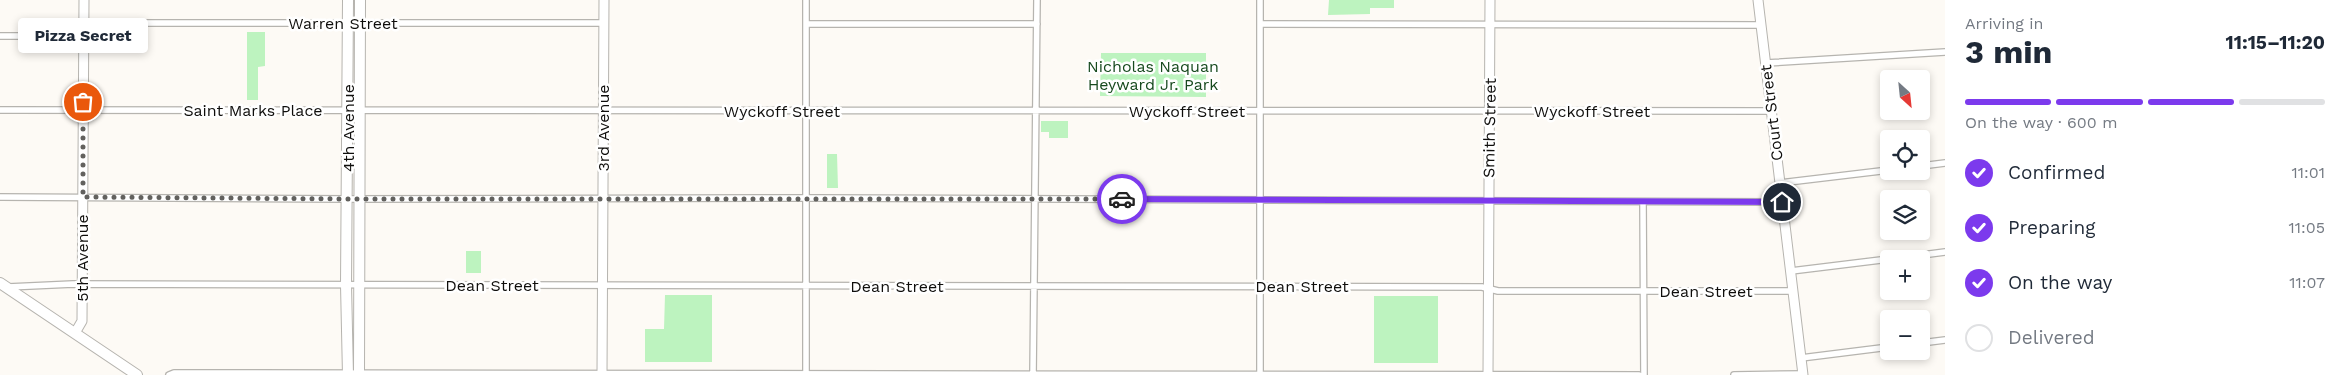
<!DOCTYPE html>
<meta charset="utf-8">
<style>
:root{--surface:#fff;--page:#f2f2f3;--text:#1f2937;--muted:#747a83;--line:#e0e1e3;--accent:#7c3aed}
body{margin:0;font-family:"Work Sans",sans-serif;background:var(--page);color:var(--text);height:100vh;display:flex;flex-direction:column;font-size:19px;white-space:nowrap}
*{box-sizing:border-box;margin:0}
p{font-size:16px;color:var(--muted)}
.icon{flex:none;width:28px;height:28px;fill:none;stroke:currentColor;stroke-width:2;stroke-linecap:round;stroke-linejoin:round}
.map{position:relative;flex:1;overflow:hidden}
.details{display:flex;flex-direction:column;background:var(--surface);width:400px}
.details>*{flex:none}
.needle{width:32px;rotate:153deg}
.fabs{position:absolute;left:1880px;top:70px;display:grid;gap:10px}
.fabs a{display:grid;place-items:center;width:50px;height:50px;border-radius:5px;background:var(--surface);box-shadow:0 2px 8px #0003;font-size:25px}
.pin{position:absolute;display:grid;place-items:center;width:42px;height:42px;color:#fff;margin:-21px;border:2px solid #fff;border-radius:50%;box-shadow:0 1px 5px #0007}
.courier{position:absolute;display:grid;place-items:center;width:50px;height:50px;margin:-25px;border:4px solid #7c3aed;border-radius:50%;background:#fff;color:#222;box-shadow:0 1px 6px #0007}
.bubble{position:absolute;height:35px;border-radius:5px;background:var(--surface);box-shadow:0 2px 8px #0003;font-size:16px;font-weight:700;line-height:35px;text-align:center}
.overview em{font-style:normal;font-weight:700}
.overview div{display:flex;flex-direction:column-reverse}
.overview{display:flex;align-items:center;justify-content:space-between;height:85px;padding:0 20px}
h1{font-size:32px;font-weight:700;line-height:38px}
.bar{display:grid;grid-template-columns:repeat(4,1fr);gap:8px 5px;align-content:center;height:60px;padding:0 20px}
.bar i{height:6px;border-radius:4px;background:var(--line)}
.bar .on{background:var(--accent)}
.bar p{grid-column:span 4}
ol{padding:0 20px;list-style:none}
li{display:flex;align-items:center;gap:15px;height:55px}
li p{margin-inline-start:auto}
li .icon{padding:5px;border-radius:50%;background:var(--accent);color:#fff;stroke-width:4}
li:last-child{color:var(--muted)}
li i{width:28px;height:28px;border:2px solid var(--line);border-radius:50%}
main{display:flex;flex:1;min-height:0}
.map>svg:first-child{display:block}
.green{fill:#bdf3bf}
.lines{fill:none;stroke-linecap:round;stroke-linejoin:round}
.street-casing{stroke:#b6b4af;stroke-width:8}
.secondary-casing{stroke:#b6b4af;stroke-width:11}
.primary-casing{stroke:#b6b4af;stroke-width:12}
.street{stroke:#fff;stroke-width:5.5}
.secondary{stroke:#fff;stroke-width:9}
.primary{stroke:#fff;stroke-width:10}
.done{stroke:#62615e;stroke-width:5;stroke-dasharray:0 9}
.route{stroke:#7c3aed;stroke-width:6}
.labels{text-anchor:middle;stroke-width:5;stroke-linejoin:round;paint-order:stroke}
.street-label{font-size:16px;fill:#0f0e0c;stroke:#fff}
.park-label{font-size:16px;fill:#174a1e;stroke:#fff}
</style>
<main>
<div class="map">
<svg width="1945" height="375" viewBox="0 0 1945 375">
<rect width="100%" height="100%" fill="#fdfaf5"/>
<!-- green -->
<path class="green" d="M1329 0H1394V8H1370V14L1328 15Z
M247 32H265V66L258 67V100H247Z
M1101 53H1206V97L1100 96Z
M1041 121H1068V138H1049V132H1041Z
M827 154H837L838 188H827Z
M466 251H481V273H466Z
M665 295H712V362H645V329H664Z
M1374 296H1438V363H1374Z"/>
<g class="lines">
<!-- street casing -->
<g class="street-casing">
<path id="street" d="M806 0V375
M1260 0V375
M806 24H1037
M1260 24 1761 25
M0 36H75L94 23H604
M1766 63 1945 52
M0 110 1771 111
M1921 166 1945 163
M1780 183 1889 170
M0 197 348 199 816 198 1782 202
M1643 202 1644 375
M1891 259 1945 252
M1791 271 1889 259
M8 287 73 284 1482 287 1498 291H1793
M1921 343 1945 340
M1801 358 1889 347
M169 375 174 373 1639 375
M1033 375 1037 0
M1734 375 1803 374"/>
</g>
<!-- secondary casing -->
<g class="secondary-casing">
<path id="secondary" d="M1758 0 1803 375
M75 333 82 321 84 0
M602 375 604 0
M1488 375 1490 0"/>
</g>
<!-- primary casing -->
<g class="primary-casing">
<path id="primary" d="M348 0 346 285 348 375
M0 283 137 375
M359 375 360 0"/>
</g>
<!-- street -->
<use href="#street" class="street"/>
<!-- secondary -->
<use href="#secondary" class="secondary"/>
<!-- primary -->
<use href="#primary" class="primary"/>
</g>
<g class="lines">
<!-- done -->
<path class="done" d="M83 102V197L348 199H1122"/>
<!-- route -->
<path class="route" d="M1122 199 1782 202"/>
</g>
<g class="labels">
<!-- street labels -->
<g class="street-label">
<text x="343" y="29">Warren Street</text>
<text x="253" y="116">Saint Marks Place</text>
<text x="782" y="117">Wyckoff Street</text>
<text x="1187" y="117">Wyckoff Street</text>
<text x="1592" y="117">Wyckoff Street</text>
<text transform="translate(1771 113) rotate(-97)" y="6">Court Street</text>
<text transform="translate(348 128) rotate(-90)" y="6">4th Avenue</text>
<text transform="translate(603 128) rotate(-90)" y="6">3rd Avenue</text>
<text transform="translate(1489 128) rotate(-89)" y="6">Smith Street</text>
<text transform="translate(82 258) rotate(-90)" y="6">5th Avenue</text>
<text x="492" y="291">Dean Street</text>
<text x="897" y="292">Dean Street</text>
<text x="1302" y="292">Dean Street</text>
<text x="1706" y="297">Dean Street</text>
</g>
<!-- park labels -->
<g class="park-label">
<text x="1153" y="72">Nicholas Naquan<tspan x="1153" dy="18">Heyward Jr. Park</tspan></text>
</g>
</g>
</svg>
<div class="fabs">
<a><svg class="needle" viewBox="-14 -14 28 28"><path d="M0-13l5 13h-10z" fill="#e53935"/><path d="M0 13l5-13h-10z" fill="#747a83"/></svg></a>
<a><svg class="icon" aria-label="locate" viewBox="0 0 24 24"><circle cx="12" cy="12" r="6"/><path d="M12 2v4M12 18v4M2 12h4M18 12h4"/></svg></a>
<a><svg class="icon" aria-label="layers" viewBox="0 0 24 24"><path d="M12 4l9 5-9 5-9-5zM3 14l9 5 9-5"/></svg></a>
<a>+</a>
<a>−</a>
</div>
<div class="pin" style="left:83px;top:102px;background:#ea580c"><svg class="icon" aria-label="bag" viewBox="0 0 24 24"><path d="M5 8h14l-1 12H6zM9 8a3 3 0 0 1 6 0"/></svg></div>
<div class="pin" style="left:1782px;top:202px;background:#1f2937"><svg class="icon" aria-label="home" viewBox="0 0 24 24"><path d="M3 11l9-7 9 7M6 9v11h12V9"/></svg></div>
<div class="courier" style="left:1122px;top:199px"><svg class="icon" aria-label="car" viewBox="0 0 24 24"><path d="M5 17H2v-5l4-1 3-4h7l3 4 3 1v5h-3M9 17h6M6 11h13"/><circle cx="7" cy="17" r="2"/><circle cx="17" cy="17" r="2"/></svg></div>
<div class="bubble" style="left:18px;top:18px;width:130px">Pizza Secret</div>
</div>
<section class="details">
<div class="overview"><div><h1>3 min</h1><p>Arriving in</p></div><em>11:15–11:20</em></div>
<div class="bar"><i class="on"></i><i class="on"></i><i class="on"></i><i></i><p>On the way · 600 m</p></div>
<ol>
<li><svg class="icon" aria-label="check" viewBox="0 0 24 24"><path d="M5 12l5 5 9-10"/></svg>Confirmed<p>11:01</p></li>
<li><svg class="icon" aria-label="check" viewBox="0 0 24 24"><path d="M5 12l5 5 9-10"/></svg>Preparing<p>11:05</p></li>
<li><svg class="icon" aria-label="check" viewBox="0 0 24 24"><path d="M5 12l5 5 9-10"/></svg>On the way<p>11:07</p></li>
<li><i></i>Delivered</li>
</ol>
</section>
</main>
